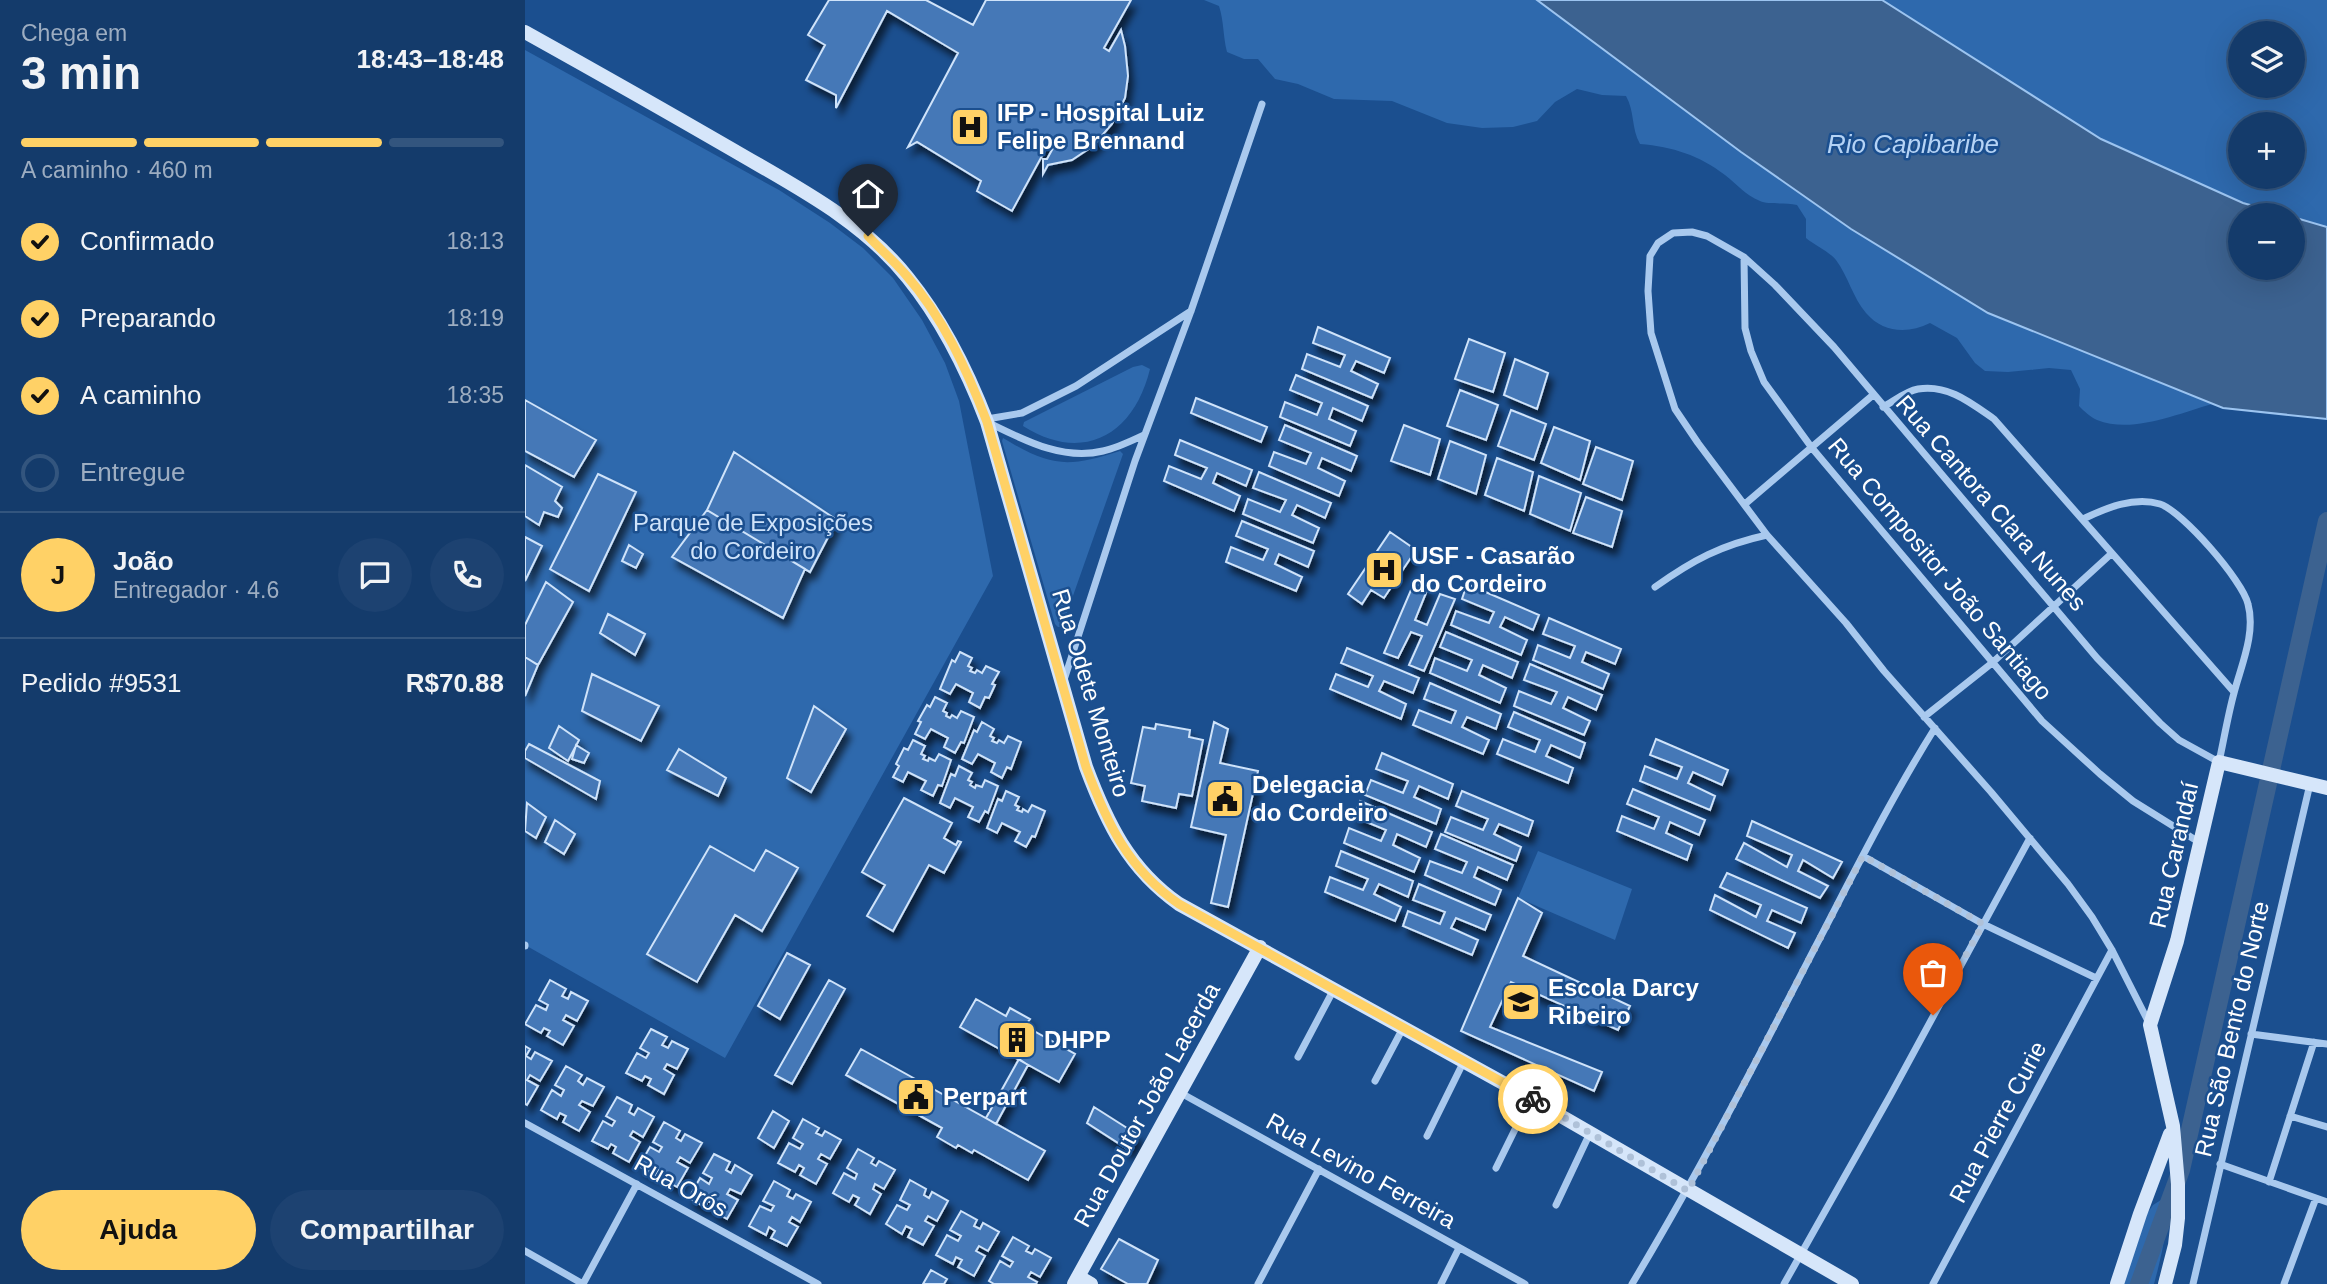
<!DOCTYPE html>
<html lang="pt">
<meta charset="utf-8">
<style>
:root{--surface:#143b6b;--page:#1d4271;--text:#f1f3f6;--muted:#9dadc1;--line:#33557e;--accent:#ffd166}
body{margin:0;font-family:Arial,sans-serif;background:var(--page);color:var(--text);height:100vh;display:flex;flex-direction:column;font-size:26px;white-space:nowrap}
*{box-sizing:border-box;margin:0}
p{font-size:23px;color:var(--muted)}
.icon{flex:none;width:38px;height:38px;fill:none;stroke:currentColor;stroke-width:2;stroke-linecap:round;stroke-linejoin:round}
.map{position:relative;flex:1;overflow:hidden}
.side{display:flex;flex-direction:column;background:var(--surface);width:525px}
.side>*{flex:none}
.controls{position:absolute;left:1703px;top:21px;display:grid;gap:14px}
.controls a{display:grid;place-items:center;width:77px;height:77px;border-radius:50%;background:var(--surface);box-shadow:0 7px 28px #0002,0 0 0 2px var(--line);font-size:35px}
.pin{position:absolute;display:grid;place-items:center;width:60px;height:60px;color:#fff;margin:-72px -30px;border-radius:50% 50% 50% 0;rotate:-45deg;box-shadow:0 0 7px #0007}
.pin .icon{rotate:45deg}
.courier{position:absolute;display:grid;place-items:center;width:70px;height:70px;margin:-35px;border:5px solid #ffd166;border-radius:50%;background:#fff;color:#222;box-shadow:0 2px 9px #0007}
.summary em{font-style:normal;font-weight:800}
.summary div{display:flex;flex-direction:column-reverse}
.summary{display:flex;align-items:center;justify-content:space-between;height:119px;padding:0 21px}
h1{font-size:46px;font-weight:800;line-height:52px}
.bar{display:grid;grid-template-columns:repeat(4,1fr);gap:10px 7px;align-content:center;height:84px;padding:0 21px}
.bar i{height:9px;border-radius:5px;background:var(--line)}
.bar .on{background:var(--accent)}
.bar p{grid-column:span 4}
.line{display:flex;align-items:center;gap:18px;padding:0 21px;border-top:2px solid var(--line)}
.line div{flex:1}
.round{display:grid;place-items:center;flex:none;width:74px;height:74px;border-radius:37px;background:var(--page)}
ol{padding:0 21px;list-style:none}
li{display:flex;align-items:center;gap:21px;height:77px}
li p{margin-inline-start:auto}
li .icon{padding:7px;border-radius:50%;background:var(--accent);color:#111;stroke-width:4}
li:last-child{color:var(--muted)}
li i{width:38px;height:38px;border:4px solid var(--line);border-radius:50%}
.action{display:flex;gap:14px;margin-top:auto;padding:14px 21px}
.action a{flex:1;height:80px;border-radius:42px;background:var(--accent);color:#111;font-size:28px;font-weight:800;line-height:80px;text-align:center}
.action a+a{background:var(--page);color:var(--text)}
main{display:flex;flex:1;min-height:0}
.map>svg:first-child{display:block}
.green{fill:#2e69ad;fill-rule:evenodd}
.water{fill:#3c6290;stroke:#9cc4f0;stroke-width:2}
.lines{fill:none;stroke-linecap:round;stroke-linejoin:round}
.canal{stroke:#3c6290;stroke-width:18}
.building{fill:#4478b7;stroke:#cfe3fa;stroke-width:2;filter:url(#shadow)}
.street{stroke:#a9c9ee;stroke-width:7}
.secondary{stroke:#d6e6fa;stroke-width:14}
.done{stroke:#afc1d8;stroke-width:7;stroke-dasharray:0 12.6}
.route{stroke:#ffd166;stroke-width:9}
.labels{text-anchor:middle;stroke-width:5;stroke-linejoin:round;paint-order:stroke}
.poi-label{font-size:24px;font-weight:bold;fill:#fff;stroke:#1b4f8f;text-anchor:start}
.street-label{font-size:24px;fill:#fff;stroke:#1b4f8f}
.park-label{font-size:24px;fill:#cfe3fa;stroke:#1b4f8f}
.water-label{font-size:26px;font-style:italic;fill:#b5d3f5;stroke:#1b4f8f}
</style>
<main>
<section class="side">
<div class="summary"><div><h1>3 min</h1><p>Chega em</p></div><em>18:43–18:48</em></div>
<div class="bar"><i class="on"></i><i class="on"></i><i class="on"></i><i></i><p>A caminho · 460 m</p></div>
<ol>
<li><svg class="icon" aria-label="check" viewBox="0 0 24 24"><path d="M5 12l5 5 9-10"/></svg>Confirmado<p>18:13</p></li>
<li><svg class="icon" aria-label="check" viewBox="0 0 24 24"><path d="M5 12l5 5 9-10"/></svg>Preparando<p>18:19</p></li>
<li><svg class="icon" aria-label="check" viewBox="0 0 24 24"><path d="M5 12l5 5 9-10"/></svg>A caminho<p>18:35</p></li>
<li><i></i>Entregue</li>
</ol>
<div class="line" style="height:126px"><b class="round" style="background:var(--accent);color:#111">J</b><div><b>João</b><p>Entregador · 4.6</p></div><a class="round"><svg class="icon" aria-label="chat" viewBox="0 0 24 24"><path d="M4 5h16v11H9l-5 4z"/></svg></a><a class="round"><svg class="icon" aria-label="phone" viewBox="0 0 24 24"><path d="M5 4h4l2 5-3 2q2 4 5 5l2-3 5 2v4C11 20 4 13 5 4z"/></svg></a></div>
<div class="line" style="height:91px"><div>Pedido #9531</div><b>R$70.88</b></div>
<div class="action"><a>Ajuda</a><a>Compartilhar</a></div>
</section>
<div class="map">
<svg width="1802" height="1284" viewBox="0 0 1802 1284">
<defs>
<filter id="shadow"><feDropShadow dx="4.5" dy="8" stdDeviation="3.5" flood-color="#0009"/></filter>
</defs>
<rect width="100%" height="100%" fill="#1b4f8f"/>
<!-- green -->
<path class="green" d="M679 0H1012L1216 152 1326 229 1463 313 1687 404C1652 414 1607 434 1572 420 1565 417 1559 411 1554 406L1555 389 1546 370 1524 368 1483 372 1460 371 1450 363 1432 338 1405 323C1383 334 1358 333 1341 313 1328 298 1323 276 1311 260 1305 252 1289 245 1281 238V219L1272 205C1261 202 1243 205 1235 201 1220 195 1213 185 1200 175 1174 155 1148 147 1115 144 1106 128 1110 112 1101 96L1077 95 1052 89 1030 102 1012 121 988 127 957 128 922 123 867 101 809 99 773 84 750 79 733 59H719L702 52C698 37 699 21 694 6Z
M1357 0H1802V227L1768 217V215L1718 203 1576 139ZM1715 33H1768V86H1715ZM1715 124H1768V177H1715Z
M0 50 254 190 305 223 338 248 368 278 397 320 420 363 434 401 468 576 200 1058 0 945Z
M617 365 625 369C609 435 558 464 498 426L499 422 608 367Z
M478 438C526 467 542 468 595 451L598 454 537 627H533L530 624 477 441Z
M1013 851 1107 889 1090 940 993 898Z
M1636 1200H1641C1644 1227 1636 1258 1629 1284H1597L1621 1215 1628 1205Z"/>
<!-- water -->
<path class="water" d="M1012 0H1357L1576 139 1718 203 1761 215H1715V268H1768V217L1802 227V419L1698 408 1463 313 1326 229 1216 152Z"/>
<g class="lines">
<!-- canal -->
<path class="canal" d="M1614 1284 1656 1170 1802 521"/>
</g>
<!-- building -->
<path class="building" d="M304 0H401L448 25 461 0H606L579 48 584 51 596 30 600 46 603 76 600 98 587 124 568 146 547 160 523 165 518 174V159H522L528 148 523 145 487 211 452 191 456 181 392 142 383 147 433 53 362 11 311 108V95L281 80 300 45 283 35Z
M793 327 865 358 859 373 831 361 826 371 853 384 847 398 777 369 782 354 815 367 820 355 788 343Z
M944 339 980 353 968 392 930 379Z
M990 359 1023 373 1012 409 979 395Z
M771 375 843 406 837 421 808 408 804 419 831 431 825 446 755 417 760 402 792 415 797 403 765 390Z
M935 390 973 405 961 440 922 426Z
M671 398 742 427 736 442 666 413Z
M0 400 71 440 49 477 0 451Z
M986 410 1021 424 1009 460 973 446Z
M760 425 832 456 826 471 797 458 793 468 820 481 814 496 744 466 749 452 781 464 786 453 754 440Z
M879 425 915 439 905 475 866 461Z
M1029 427 1065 441 1055 480 1016 463Z
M655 440 727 470 721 486 692 473 688 483 715 496 709 511 639 481 644 466 676 479 682 468 650 455Z
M925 441 961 455 951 494 913 479Z
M1071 447 1108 461 1097 500 1058 484Z
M209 452 312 520 285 572 182 510Z
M972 458 1008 472 999 511 960 495Z
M0 465 37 487 30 501 37 508 33 517 19 512 14 525 0 516Z
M734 472 806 503 800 518 772 505 767 515 794 528 788 543 718 514 723 499 755 512 761 500 728 488Z
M73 474 111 492 64 591 25 569Z
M1014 476 1056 493 1045 531 1005 514Z
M1061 497 1097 511 1087 547 1048 533Z
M182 510 280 569 258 618 147 557Z
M717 521 789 551 783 567 754 554 750 564 777 577 771 591 701 562 706 547 738 560 743 549 711 536Z
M865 532 891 550 859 598 846 590 837 604 823 594Z
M0 537 17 546 0 581Z
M104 545 118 554 111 568 97 561Z
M21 582 48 602 13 665 0 657V625Z
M889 583 903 588 890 620 902 625 915 594 930 599 899 671 884 665 897 636 886 632 873 658 859 653Z
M942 584 1014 615 1008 630 980 617 975 627 1002 640 996 655 926 625 931 611 964 623 969 612 937 599Z
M83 614 120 634 110 655 75 633Z
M1024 618 1096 649 1090 664 1061 652 1057 662 1084 674 1078 689 1008 660 1013 645 1045 658 1050 646 1018 634Z
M921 632 993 662 987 678 958 665 954 675 981 688 975 703 905 673 910 658 942 671 947 660 915 647Z
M822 648 894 678 888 693 859 681 854 691 881 704 876 719 805 689 811 674 843 687 848 676 816 663Z
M435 652 447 658 443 666 447 668 445 671 450 673 452 670 457 673 461 666 474 672 467 684 470 685 464 698 460 697 455 708 444 702 448 693 431 684 425 694 415 689 427 660 430 662Z
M0 657 13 665 0 696Z
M1005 664 1077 695 1071 710 1043 697 1038 708 1065 721 1059 735 989 706 994 691 1026 704 1032 692 999 680Z
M67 674 134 706 116 741 57 711Z
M905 683 976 714 971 729 942 717 937 727 964 740 958 754 888 725 894 710 926 723 931 711 899 699Z
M410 697 422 703 418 711 422 713 421 716 425 718 427 715 432 718 436 711 449 717 439 743 436 742 430 753 419 747 423 738 406 729 400 739 390 734 396 722 393 721 402 705 405 707Z
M289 706 321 729 286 792 262 778Z
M989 712 1060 743 1055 758 1026 745 1021 756 1048 768 1043 783 972 754 978 739 1010 752 1015 740 983 727Z
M457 722 469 729 465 736 469 738 467 741 472 743 474 740 479 743 483 736 496 742 486 769 482 767 477 778 466 772 470 763 453 754 447 764 437 759 449 730 452 732Z
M689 722 703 729 695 763 733 771 703 907 686 903 701 835 666 827Z
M631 724 665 730 664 737 678 740 667 796 654 794 651 808 617 801 620 786 606 783 618 727 630 729Z
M34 726 54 740 43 761 24 748Z
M1131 739 1203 770 1197 785 1168 772 1163 783 1190 796 1185 810 1115 781 1120 766 1152 779 1157 767 1125 755Z
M388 740 400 746 396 754 400 756 398 759 403 761 404 758 410 761 414 754 426 760 417 786 413 785 408 796 396 790 401 781 383 772 378 782 368 777 374 766 371 764 379 748 383 750Z
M4 744 75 781 71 799 0 758V751Z
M51 745 64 753 59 763 47 759Z
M154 749 201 778 193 796 142 770Z
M857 753 928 784 923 799 894 786 889 797 916 809 911 824 840 795 846 780 878 793 883 781 851 769Z
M434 766 447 773 443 780 447 782 445 785 450 788 451 785 457 787 460 780 473 786 463 813 460 811 454 822 443 817 448 807 430 798 425 808 415 803 426 774 430 776Z
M1108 789 1180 820 1174 835 1145 822 1141 833 1167 845 1162 860 1092 831 1097 816 1129 829 1134 817 1102 804Z
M481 791 494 797 490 805 494 807 492 810 497 812 498 809 503 812 507 805 520 811 510 837 507 836 501 847 490 841 495 832 477 823 472 833 462 828 473 799 477 801Z
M937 791 1008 821 1003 836 974 824 969 834 996 847 991 861 920 832 926 817 958 830 963 819 931 806Z
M379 798 427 823 419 838 431 845 433 841 436 842 419 873 404 865 368 931 342 916 360 885 337 872Z
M835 801 907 832 901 847 872 834 868 845 895 858 889 872 819 843 824 828 856 841 861 830 829 817Z
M2 803 21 817 11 838 0 831Z
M30 820 50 834 39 854 20 842Z
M1227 821 1317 862 1308 878 1278 860 1273 871 1303 886 1295 898 1211 859 1219 843 1262 867 1267 855 1222 836Z
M916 834 988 865 982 880 953 867 949 877 976 890 970 905 900 875 905 861 937 873 942 862 910 849Z
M185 846 229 871 241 850 273 868 237 931 210 915 172 982 122 954Z
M816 851 888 881 883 897 854 884 849 894 876 907 870 921 800 892 805 877 838 890 843 879 811 866Z
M1202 873 1282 908 1276 923 1247 910 1242 921 1270 933 1263 948 1185 910 1190 895 1231 917 1236 905 1195 887Z
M894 884 966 915 960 930 931 918 926 928 953 940 947 955 878 926 883 911 915 924 920 912 888 900Z
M993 898 1017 913 998 956 1105 1006 1093 1030 986 982 965 1027 1077 1072 1069 1091 936 1031Z
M262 953 285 965 255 1019 233 1006Z
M25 980 41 989 37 996 43 999 46 992 63 1001 52 1021 41 1015 38 1020 49 1026 38 1045 22 1036 25 1031 19 1028 16 1033 0 1024 11 1005 21 1010 23 1005 14 1000Z
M304 980 320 989 267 1084 250 1075Z
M451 999 481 1016 485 1008 505 1019 500 1026 550 1054 534 1082 435 1027Z
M126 1029 142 1037 137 1045 143 1048 147 1041 163 1049 152 1069 142 1064 139 1069 149 1075 139 1094 123 1085 126 1079 120 1076 117 1081 101 1073 112 1053 121 1058 124 1053 115 1048Z
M0 1046 5 1049 1 1056 6 1059 10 1052 27 1061 15 1081 5 1075 2 1080 13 1086 2 1105 0 1104Z
M336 1049 520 1151 503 1180 449 1150 447 1153 433 1145 431 1148 412 1137 417 1128 321 1075Z
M494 1059 503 1065 471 1124 461 1118Z
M41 1066 57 1075 53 1081 58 1085 62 1078 79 1087 68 1106 57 1101 54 1105 65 1112 54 1131 38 1122 41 1116 35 1113 32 1119 16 1110 27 1090 36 1096 39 1090 30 1085Z
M92 1097 107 1105 104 1112 109 1115 113 1108 129 1117 118 1137 108 1131 105 1136 115 1142 104 1162 88 1153 91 1147 86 1144 83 1149 67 1141 78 1121 87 1126 90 1121 81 1116Z
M569 1107 613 1135 604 1150 562 1123Z
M248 1111 264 1121 249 1148 233 1138Z
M278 1119 294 1128 291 1133 297 1136 300 1131 316 1140 305 1159 296 1154 293 1159 302 1164 291 1184 275 1175 279 1168 274 1165 270 1172 253 1163 264 1143 275 1149 278 1144 268 1138Z
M139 1122 155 1131 151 1138 156 1141 160 1134 177 1143 165 1163 155 1157 152 1162 163 1168 152 1187 136 1178 139 1173 133 1170 130 1175 114 1166 125 1147 134 1152 137 1147 128 1142Z
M333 1149 349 1158 346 1163 351 1166 354 1161 370 1170 359 1189 350 1184 348 1189 356 1194 345 1214 330 1205 334 1198 328 1195 324 1202 308 1193 319 1173 330 1179 332 1174 322 1168Z
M189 1154 205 1162 201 1170 206 1173 210 1165 227 1175 216 1194 205 1189 202 1194 213 1200 202 1219 186 1210 189 1204 183 1201 180 1207 164 1198 175 1178 184 1184 187 1178 178 1173Z
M385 1180 401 1189 399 1195 404 1198 407 1192 423 1201 412 1221 403 1216 400 1221 409 1226 398 1245 383 1237 387 1229 381 1226 377 1234 361 1224 372 1205 382 1210 385 1205 375 1200Z
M249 1181 265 1190 262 1196 268 1199 271 1194 286 1202 275 1222 267 1217 264 1222 273 1227 262 1246 246 1238 250 1231 244 1227 241 1235 224 1226 235 1206 246 1211 249 1206 238 1201Z
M436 1211 452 1220 449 1226 455 1229 458 1223 474 1232 463 1251 454 1246 451 1251 460 1256 449 1276 433 1267 437 1260 431 1257 428 1264 411 1255 422 1235 433 1241 436 1236 425 1230Z
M488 1237 504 1246 501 1251 507 1254 510 1249 526 1258 515 1277 506 1272 503 1277 512 1282 511 1284H469L464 1281 475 1261 485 1267 488 1262 477 1256Z
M594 1239 633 1260 622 1284H603L576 1269Z
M406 1270 422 1279 419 1284H398Z"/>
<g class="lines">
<!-- street -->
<path class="street" d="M1219 257 1220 328 1226 351 1239 382 1287 448 1517 721 1575 774 1608 801 1677 844
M1358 407C1369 401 1381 391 1393 389 1423 384 1446 403 1469 419L1709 692
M462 419 497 413 551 386 666 311
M464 423C499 440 538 461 578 451 592 448 606 441 619 435
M1220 504 1348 395
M1558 519C1581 508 1609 496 1635 504 1657 511 1718 581 1723 604 1731 633 1716 666 1709 693 1703 715 1699 739 1694 762L1654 740 1635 723 1572 658 1309 347 1250 285 1219 257 1182 236 1167 232 1148 233 1133 243 1125 256 1123 291 1126 333 1150 409 1173 443 1242 535 1321 623 1359 671 1466 792 1543 884 1567 917 1587 950 1625 1025
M1130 587C1168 560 1196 545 1242 535
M539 680 610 461 666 311 737 104
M1399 717 1467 663 1586 554
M1338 856 1458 924 1571 978
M0 946V945
M1726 1034 1802 1044
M773 1057 809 989
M850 1081 878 1028
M654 1092 1000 1284
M1765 1116 1802 1127
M0 1123 293 1284
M902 1136 939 1061
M1695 1164 1802 1202
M971 1168 1005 1099
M1744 1182 1789 1042
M1031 1205 1065 1133
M0 1251 58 1284 112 1184
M733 1284 794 1169
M916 1284 934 1248
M1107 1284C1170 1179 1227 1070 1283 961 1324 883 1363 803 1410 728
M1259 1284 1365 1096 1505 838
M1408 1284 1587 950
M1668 1284 1785 784
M1759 1284 1791 1198"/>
<!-- secondary -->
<path class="secondary" d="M0 32C70 71 139 110 208 150 271 187 337 220 383 278 418 321 442 370 462 422L561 767C582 823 604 869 654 904L989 1089 1327 1284
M554 1277 566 1284
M549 1284 735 947
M1592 1284 1615 1214 1645 1134
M1640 1284 1650 1245 1653 1218V1184L1648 1126 1625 1025 1652 941 1694 762 1802 788"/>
</g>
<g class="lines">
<!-- done -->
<path class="done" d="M1008 1099 1163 1191 1338 856 1458 924 1408 1015"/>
<!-- route -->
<path class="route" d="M343 236C355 249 369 261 381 275 418 317 442 370 462 422L561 767C582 823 603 869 654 904L1008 1099"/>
</g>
<!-- icons -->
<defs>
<g id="hospital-square" transform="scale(2.0125)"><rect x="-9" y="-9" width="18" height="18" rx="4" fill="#ffd166" stroke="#1b4f8f"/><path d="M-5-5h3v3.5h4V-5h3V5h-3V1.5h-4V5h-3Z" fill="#111"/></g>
<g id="civic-square" transform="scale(2.0125)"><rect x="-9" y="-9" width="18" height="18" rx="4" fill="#ffd166" stroke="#1b4f8f"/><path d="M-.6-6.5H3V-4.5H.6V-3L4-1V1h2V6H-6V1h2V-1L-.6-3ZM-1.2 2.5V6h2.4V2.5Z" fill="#111"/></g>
<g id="school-square" transform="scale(2.0125)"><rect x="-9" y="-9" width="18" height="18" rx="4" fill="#ffd166" stroke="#1b4f8f"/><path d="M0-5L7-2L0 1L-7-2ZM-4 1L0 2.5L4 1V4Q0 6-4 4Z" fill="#111"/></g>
<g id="building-square" transform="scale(2.0125)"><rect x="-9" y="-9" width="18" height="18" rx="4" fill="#ffd166" stroke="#1b4f8f"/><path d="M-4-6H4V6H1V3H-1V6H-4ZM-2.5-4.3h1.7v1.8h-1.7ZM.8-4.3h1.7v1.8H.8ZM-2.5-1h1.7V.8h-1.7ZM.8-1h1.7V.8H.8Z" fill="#111"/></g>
</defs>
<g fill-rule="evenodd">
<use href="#hospital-square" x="445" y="127"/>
<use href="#hospital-square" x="859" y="570"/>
<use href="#civic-square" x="700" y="799"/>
<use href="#school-square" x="996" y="1002"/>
<use href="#building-square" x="492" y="1040"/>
<use href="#civic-square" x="391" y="1097"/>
</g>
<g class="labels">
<!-- poi labels -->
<g class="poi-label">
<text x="472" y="121">IFP - Hospital Luiz<tspan x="472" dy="28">Felipe Brennand</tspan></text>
<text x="886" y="564">USF - Casarão<tspan x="886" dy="28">do Cordeiro</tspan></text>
<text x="727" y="793">Delegacia<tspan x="727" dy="28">do Cordeiro</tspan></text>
<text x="1023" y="996">Escola Darcy<tspan x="1023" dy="28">Ribeiro</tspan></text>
<text x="519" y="1048">DHPP</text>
<text x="418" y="1105">Perpart</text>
</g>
<!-- street labels -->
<g class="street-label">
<text transform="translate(1466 503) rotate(49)" y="8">Rua Cantora Clara Nunes</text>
<text transform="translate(1415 569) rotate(50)" y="8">Rua Compositor João Santiago</text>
<text transform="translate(566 693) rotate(73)" y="8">Rua Odete Monteiro</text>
<text transform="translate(1649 855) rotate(-77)" y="8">Rua Carandaí</text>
<text transform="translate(1707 1029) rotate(-77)" y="8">Rua São Bento do Norte</text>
<text transform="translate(622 1105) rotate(-61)" y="8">Rua Doutor João Lacerda</text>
<text transform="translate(1473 1122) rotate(-62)" y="8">Rua Pierre Curie</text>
<text transform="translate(836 1171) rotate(29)" y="8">Rua Levino Ferreira</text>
<text transform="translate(156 1186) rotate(29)" y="8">Rua Orós</text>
</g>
<!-- park labels -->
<g class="park-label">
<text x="228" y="531">Parque de Exposições<tspan x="228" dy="28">do Cordeiro</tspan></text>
</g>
<!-- water labels -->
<g class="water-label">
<text x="1388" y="153">Rio Capibaribe</text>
</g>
</g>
</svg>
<div class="controls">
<a><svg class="icon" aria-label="layers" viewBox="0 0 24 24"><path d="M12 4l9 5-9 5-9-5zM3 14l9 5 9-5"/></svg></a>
<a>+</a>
<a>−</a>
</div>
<div class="pin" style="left:1408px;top:1015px;background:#ea580c"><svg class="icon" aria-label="bag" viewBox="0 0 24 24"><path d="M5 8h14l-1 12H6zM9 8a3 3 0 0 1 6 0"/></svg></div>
<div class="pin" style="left:343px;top:236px;background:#1f2937"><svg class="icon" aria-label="home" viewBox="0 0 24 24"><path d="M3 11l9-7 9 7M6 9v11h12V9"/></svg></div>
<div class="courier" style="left:1008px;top:1099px"><svg class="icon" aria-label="bike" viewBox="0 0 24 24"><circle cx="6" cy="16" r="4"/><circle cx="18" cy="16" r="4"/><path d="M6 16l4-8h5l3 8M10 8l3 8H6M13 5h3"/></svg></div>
</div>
</main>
